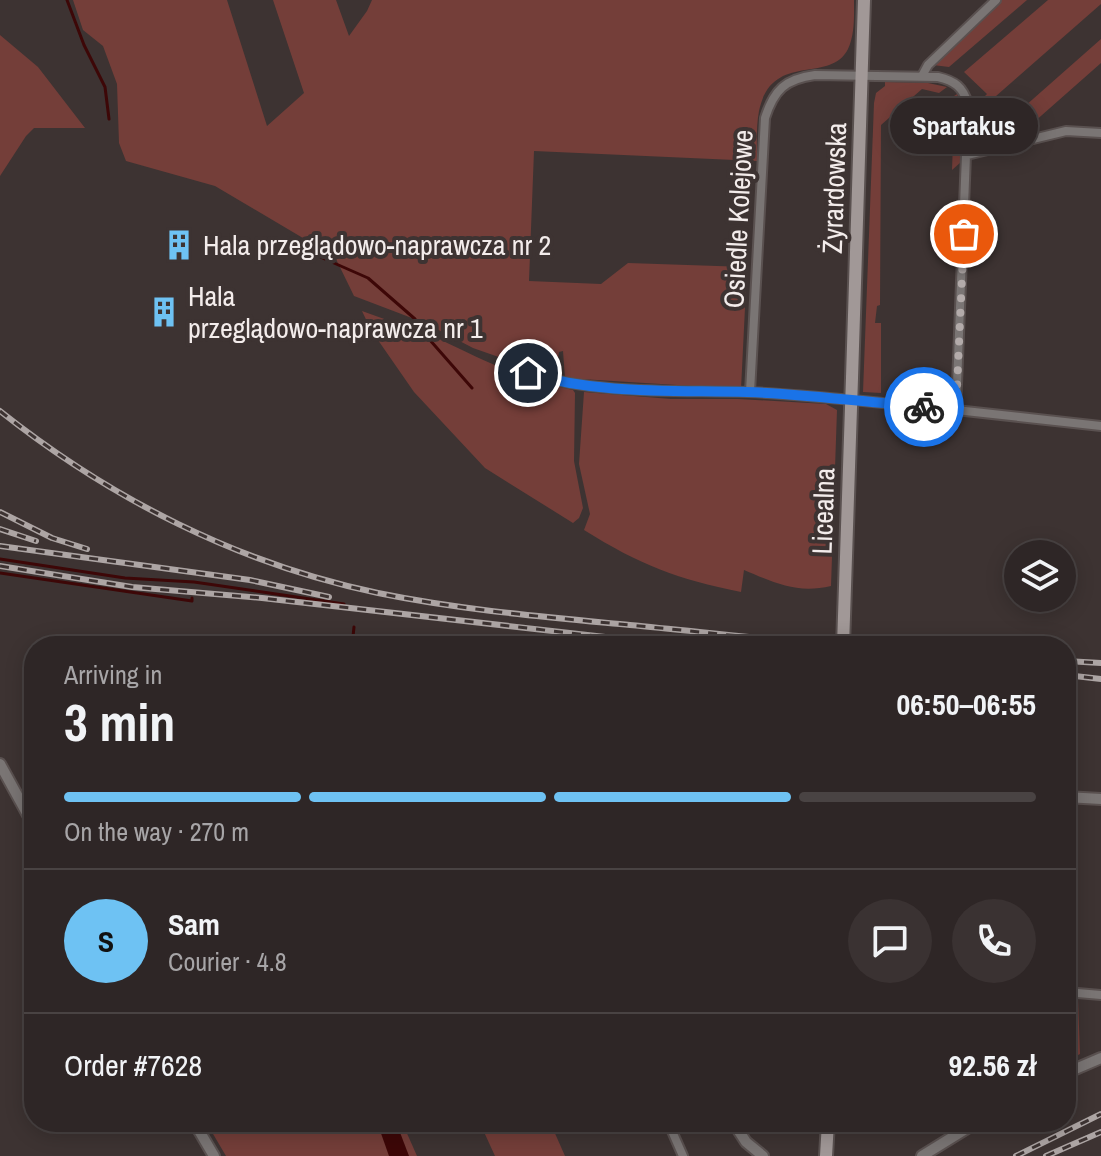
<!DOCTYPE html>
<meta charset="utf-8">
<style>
:root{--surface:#2e2626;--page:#3a3232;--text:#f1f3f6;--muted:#a7a5a7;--line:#494343;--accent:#6ec2f3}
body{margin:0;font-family:"Archivo Narrow",sans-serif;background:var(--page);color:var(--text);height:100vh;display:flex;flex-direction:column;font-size:30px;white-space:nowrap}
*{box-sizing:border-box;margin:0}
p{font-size:26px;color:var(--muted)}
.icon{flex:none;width:44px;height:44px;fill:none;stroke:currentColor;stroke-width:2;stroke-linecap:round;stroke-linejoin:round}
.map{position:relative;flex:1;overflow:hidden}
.sheet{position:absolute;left:24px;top:636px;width:1052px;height:496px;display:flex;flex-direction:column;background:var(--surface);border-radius:32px;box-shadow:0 4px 20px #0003,0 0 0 2px var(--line)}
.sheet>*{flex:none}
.controls{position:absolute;left:1004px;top:540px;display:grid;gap:16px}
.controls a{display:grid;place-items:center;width:72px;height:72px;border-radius:50%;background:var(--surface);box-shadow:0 4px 20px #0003,0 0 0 2px var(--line);font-size:40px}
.pin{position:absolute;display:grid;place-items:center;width:68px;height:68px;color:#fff;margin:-34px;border:4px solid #fff;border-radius:50%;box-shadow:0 2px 8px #0007}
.courier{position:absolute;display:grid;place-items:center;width:80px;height:80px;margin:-40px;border:6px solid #1a73e8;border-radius:50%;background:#fff;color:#222;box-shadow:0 2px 10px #0007}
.bubble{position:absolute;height:56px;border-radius:28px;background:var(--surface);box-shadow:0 4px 20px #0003,0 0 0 2px var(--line);font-size:26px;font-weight:700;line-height:56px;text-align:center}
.summary em{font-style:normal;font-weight:700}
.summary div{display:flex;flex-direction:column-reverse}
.summary{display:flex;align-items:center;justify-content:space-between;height:136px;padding:0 40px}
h1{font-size:52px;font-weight:700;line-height:60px}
.bar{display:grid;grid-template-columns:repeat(4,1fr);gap:12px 8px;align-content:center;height:96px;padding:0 40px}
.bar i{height:10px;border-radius:6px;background:var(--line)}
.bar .on{background:var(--accent)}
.bar p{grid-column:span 4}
.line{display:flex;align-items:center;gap:20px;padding:0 40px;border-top:2px solid var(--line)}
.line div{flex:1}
.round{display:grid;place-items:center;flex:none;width:84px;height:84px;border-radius:42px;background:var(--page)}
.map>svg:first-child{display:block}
.green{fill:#743e39}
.water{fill:#3d0707}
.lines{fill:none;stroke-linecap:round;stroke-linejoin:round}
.stream{stroke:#3d0707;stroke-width:3}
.minor-casing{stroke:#5a5150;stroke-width:12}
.tertiary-casing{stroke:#5a5150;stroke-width:14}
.secondary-casing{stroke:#5a5150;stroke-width:16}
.minor{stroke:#7a7574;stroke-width:8}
.tertiary{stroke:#7a7574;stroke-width:10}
.secondary{stroke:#a19897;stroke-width:12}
.rail-casing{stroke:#ada5a4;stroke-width:6}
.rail{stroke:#3d3332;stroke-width:3;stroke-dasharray:9;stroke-linecap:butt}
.secondary-bridge-casing{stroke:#5a5150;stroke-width:16;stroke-linecap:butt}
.secondary-bridge{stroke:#a19897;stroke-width:12}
.done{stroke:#b3abaa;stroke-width:8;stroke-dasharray:0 14.4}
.route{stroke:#1a73e8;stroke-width:10}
.labels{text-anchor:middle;stroke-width:8;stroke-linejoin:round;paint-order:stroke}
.street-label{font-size:28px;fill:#f3eceb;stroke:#3d3332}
.poi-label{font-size:28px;fill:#f3eceb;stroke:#3d3332;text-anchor:start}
</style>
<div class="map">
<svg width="1101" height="1156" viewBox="0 0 1101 1156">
<rect width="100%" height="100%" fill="#3d3332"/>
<!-- green -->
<path class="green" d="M73 0H227L267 126 304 93 273 0H336L349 36 367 11 372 0H854C854 16 855 34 848 49 830 85 772 50 759 111 756 127 757 145 757 161L534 151 529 281 601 284 628 263 747 267 741 389 565 378 563 351 559 352 555 377 473 348 425 323 354 296 335 257 215 186 126 161 119 143 117 84 103 46 83 30Z
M999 0H1027L949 67 933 65Z
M1048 0H1101V4L979 111V102L987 94 964 72Z
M0 35 38 67 85 128H34L26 136 0 176Z
M1101 39V63L1015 139 982 144Z
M885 82 928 83 947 87 939 93 922 89 881 125 880 305 877 306 875 323H881V393L863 392 874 103 876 93 885 86Z
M957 94 962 107 961 162 952 170 954 113 945 102Z
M362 311C388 321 414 328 439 339 485 361 522 380 573 390L575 393 574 461 583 508 579 518 573 523 485 468 414 392 371 330Z
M584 392 671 399H738L826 404 837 410 831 586C797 594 775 583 744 570L741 592C677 579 640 565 584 530L590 514 579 464Z
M1066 997 1078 998 1080 1054 1066 1061Z
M206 1122H402L417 1156H226Z
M505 1122H550L565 1156H495L484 1132Z"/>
<!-- water -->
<path class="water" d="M377 1122H396L409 1156H389Z"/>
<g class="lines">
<!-- stream -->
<path class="stream" d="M67 0 84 45 105 87 109 119
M318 256 368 278 415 319
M429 339 472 388
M0 559 125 578 194 582 344 604
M0 573 192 601V598
M352 646 354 627"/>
<!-- minor casing -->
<g class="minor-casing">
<path id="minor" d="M922 76 928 65 996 0
M967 155 1066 131 1101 133
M528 373C599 395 674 390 748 392 817 395 887 404 956 410
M750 392 765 118C774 90 785 79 815 75L938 77C955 81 963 87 968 104L956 410 1101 426
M1066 992 1101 995
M668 1122 683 1156"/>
</g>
<!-- tertiary casing -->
<g class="tertiary-casing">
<path id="tertiary" d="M0 764 34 826
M1066 797 1101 799
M1066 1073 1101 1058
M194 1122 214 1156
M733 1122 746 1142 763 1156
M922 1156 977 1122"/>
</g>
<!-- secondary casing -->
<g class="secondary-casing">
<path id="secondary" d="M852 378 864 0
M826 1156 828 1122"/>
</g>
<!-- minor -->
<use href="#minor" class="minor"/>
<!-- tertiary -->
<use href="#tertiary" class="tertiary"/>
<!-- secondary -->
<use href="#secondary" class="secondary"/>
<!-- rail casing -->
<g class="rail-casing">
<path id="rail" d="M0 411C111 499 239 564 378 593 461 610 546 617 630 625 702 632 774 640 847 646
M0 512 52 538 87 549
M0 529 36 541
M0 546 250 580 329 597
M0 566 132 587 262 598 685 646
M1066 661 1101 663
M1066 675 1101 679
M1016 1156 1101 1114
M1046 1156 1101 1132"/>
</g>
<!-- rail -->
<use href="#rail" class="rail"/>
<!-- secondary-bridge casing -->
<g class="secondary-bridge-casing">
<path id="secondary-bridge" d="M843 646 852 378"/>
</g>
<!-- secondary-bridge -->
<use href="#secondary-bridge" class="secondary-bridge"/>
</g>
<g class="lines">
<!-- done -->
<path class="done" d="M924 407 956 410 964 234"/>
<!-- route -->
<path class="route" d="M528 373C599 395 674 390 747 392 806 394 865 402 924 407"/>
</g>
<!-- icons -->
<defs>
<g id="building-bare" transform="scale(2.4)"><path d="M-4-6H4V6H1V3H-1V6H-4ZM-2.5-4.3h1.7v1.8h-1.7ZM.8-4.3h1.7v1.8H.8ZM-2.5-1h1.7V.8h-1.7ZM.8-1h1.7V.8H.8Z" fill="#6ec2f3" stroke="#3d3332" stroke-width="2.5" paint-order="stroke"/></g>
</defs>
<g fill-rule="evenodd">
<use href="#building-bare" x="179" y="245"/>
<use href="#building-bare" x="164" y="312"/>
</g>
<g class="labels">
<!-- street labels -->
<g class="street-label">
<text transform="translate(834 188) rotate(-88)" y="10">Żyrardowska</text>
<text transform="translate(738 219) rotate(-87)" y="10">Osiedle Kolejowe</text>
<text transform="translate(823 511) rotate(-88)" y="10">Licealna</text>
</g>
<!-- poi labels -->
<g class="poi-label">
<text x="203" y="255">Hala przeglądowo-naprawcza nr 2</text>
<text x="188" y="306">Hala<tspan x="188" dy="32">przeglądowo-naprawcza nr 1</tspan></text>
</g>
</g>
</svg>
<div class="controls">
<a><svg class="icon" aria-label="layers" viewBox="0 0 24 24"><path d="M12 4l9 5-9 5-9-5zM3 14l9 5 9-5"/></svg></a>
</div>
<div class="pin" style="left:964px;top:234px;background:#ea580c"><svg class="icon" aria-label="bag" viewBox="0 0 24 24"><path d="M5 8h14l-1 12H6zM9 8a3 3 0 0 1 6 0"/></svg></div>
<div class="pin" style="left:528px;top:373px;background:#1f2937"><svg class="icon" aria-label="home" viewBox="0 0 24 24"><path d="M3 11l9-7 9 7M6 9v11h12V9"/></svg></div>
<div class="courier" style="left:924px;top:407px"><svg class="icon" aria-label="bike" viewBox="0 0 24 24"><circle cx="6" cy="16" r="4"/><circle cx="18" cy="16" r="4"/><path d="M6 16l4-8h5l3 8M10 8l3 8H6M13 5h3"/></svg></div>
<div class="bubble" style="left:890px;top:98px;width:148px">Spartakus</div>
<section class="sheet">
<div class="summary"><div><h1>3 min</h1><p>Arriving in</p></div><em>06:50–06:55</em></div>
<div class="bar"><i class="on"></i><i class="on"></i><i class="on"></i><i></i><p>On the way · 270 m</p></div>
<div class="line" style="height:144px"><b class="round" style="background:var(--accent);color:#111">S</b><div><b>Sam</b><p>Courier · 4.8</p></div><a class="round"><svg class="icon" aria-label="chat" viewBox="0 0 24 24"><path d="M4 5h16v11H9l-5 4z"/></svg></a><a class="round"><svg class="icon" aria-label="phone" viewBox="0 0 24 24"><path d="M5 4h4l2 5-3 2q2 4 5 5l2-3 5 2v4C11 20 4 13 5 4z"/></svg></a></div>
<div class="line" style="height:104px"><div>Order #7628</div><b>92.56 zł</b></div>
</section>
</div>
